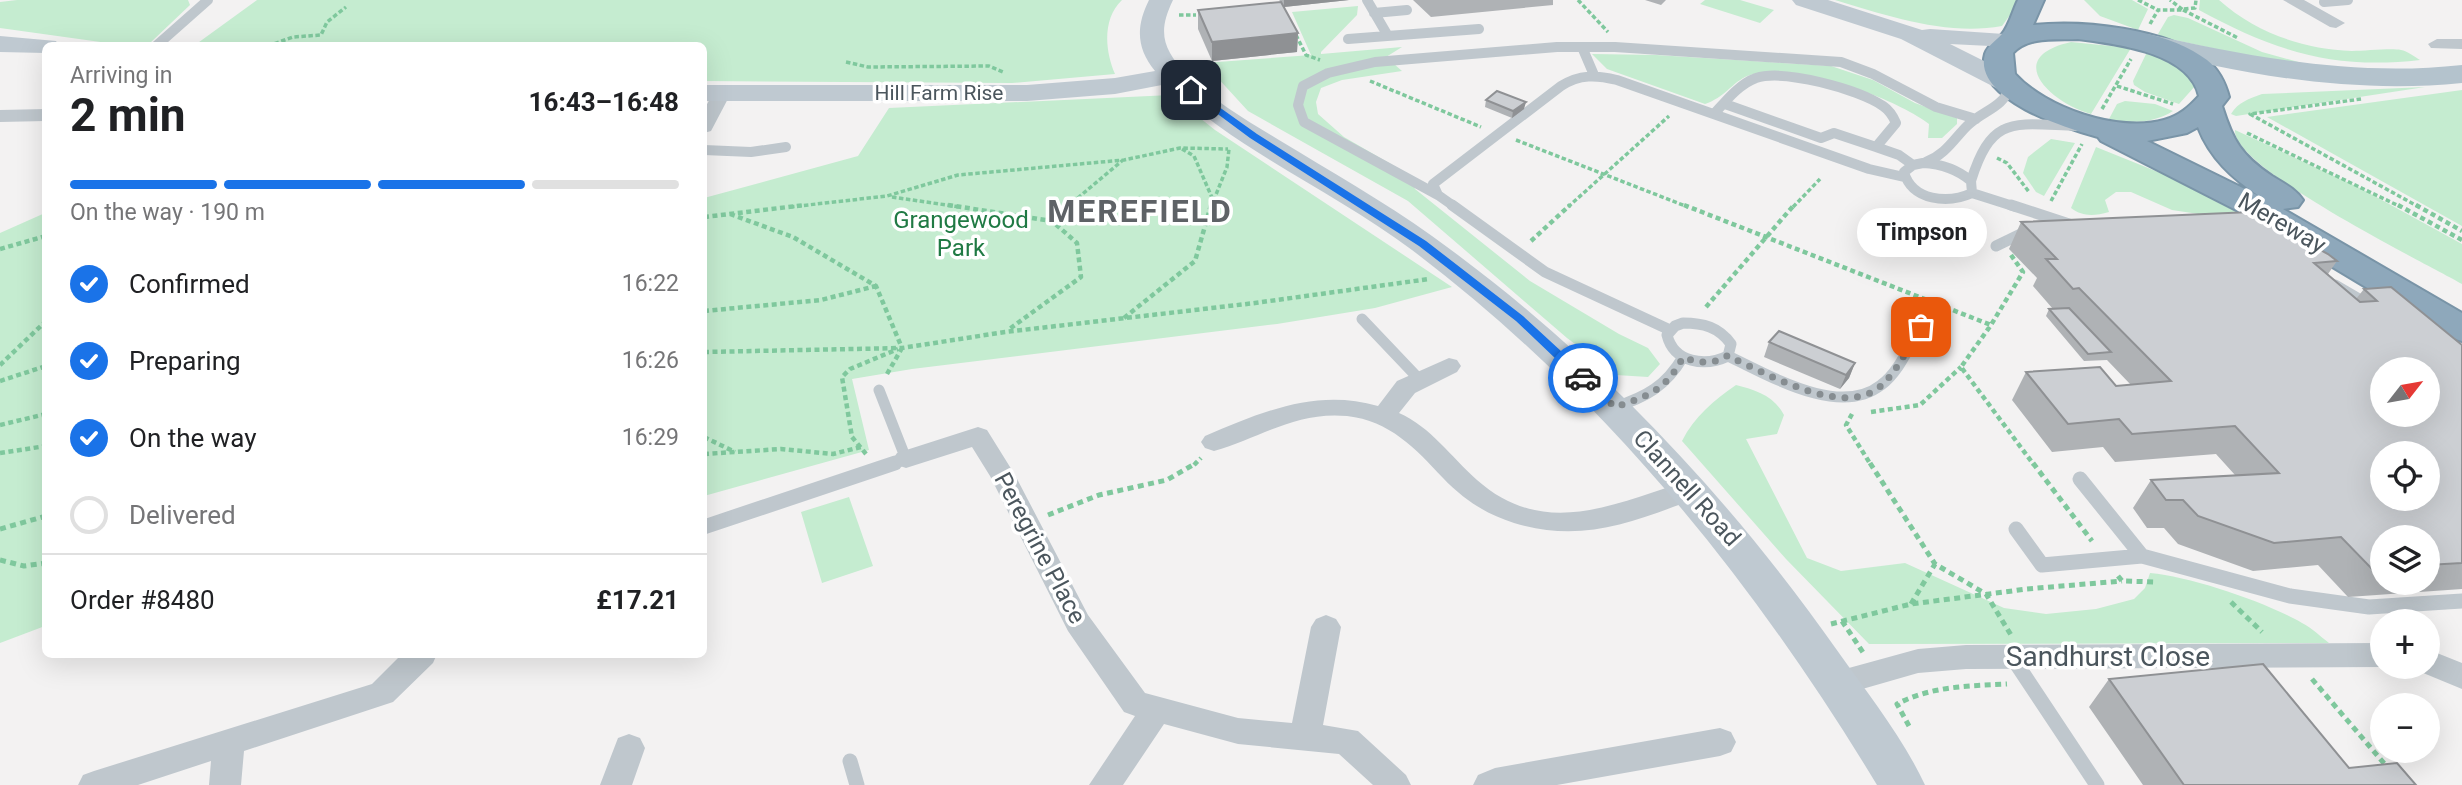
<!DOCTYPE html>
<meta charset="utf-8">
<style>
:root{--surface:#fff;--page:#f2f2f2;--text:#202124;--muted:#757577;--line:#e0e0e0;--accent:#1a73e8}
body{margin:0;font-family:Roboto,sans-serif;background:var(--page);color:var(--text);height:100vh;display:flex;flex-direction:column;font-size:26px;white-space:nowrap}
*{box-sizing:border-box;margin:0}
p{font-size:23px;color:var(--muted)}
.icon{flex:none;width:38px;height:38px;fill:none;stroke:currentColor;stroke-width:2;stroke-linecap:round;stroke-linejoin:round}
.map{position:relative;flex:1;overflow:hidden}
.panel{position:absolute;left:42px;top:42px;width:665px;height:616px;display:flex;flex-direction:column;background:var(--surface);border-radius:10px;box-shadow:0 7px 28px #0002}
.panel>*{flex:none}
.needle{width:46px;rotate:59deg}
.controls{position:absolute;left:2370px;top:357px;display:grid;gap:14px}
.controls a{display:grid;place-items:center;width:70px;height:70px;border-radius:50%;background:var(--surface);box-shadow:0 7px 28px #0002;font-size:35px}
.pin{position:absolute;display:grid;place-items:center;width:60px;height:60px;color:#fff;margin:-30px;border-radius:14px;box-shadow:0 4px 10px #0006}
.courier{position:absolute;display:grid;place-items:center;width:70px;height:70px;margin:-35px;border:5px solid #1a73e8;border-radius:50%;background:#fff;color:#222;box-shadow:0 2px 9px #0007}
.bubble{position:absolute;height:49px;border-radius:24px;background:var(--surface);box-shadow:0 7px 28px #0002;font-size:23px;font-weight:700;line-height:49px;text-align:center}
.head em{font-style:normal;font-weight:700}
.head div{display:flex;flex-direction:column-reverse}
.head{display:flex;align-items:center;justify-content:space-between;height:119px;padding:0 28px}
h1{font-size:46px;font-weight:700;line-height:52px}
.bar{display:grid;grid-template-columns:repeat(4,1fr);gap:10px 7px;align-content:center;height:84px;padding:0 28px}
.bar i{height:9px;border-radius:5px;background:var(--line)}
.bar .current{background:var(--accent)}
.bar p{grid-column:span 4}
.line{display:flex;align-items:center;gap:18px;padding:0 28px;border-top:2px solid var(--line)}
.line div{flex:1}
ol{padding:0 28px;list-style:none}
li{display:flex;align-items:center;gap:21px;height:77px}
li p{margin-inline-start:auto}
li .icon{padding:7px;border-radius:50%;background:var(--accent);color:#fff;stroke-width:4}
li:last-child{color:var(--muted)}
li i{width:38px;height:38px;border:4px solid var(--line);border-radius:50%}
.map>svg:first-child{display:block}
.green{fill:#c5ecd0}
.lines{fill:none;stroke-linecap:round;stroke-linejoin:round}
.highway-casing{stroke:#7994a7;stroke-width:4}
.path-far2{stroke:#7fc89d;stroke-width:3.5;stroke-dasharray:4.5 2.5;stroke-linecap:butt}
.path-far1{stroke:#7fc89d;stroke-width:4.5;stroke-dasharray:5 3.5;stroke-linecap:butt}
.path{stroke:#7fc89d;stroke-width:5;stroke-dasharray:6 4.5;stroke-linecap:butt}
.lane-far2{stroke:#bfc7cd;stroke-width:10}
.lane-far1{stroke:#bfc7cd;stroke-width:11}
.lane{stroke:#bfc7cd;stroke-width:15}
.street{fill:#bfc7cd;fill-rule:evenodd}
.secondary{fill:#bfc9d1;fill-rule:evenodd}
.primary{fill:#b4c3cd;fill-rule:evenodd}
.highway{fill:#8ea8bb;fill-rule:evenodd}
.wall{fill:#afb2b5;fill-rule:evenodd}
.shaded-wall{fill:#8f9194}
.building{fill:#cccfd3;stroke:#8f9194;stroke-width:2;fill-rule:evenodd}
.route{fill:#1a73e8}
.done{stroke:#868d91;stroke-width:7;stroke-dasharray:0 12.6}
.labels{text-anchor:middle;stroke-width:7;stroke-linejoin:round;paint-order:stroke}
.far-street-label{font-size:21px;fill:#4b565d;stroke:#fff}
.park-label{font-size:24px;fill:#207a44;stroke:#fff}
.street-label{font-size:24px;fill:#4b565d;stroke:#fff}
.near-street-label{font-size:28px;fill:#4b565d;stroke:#fff}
.district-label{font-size:32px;font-weight:bold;letter-spacing:2px;fill:#5e6266;stroke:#fff}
</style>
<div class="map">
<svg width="2462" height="785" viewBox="0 0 2462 785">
<rect width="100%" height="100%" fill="#f3f2f2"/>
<!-- green -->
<path class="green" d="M17 0H188L190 5 150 43 141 45H122L0 28V2Z
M257 0H1122C1102 19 1105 51 1115 74L1012 83 704 81V46L195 45Z
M1705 0H1740L1774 10 1760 23 1700 4Z
M1835 0H2017L2018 4 2002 26C1947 36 1888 16 1835 0Z
M2084 0H2132L2148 9 2138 30 2100 16Z
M2200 0H2219C2256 33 2303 49 2352 51 2365 51 2391 48 2401 50 2407 51 2415 57 2420 60 2334 70 2274 51 2199 10Z
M1358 6 1357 15 1321 52V54L1402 47 1386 57 1402 71 1342 80 1321 88 1316 102 1318 114 1344 137 1408 174 1415 189 1530 281 1619 334 1648 348 1660 364 1648 377 1616 375 1567 338 1408 201 1248 111 1204 63 1311 55 1292 12Z
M2174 15 2188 18 2262 52 2302 63 2303 68 2161 37 2158 34 2168 17Z
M2071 42 2131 48 2091 114C2052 103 2001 58 2071 42Z
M2147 52 2184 70 2196 85 2179 104 2145 92 2134 85 2133 81Z
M1592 54 1656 55 1831 66 1873 80 1915 103 1957 118V124L1942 138H1928L1929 124C1896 98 1785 57 1745 77 1730 85 1725 97 1705 104L1607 69Z
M2425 87 2236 116 2231 114C2238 102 2249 99 2262 94Z
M2462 90V226L2267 117Z
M1171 95 1215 130 1452 287 1375 308 1277 324 912 369 852 379 869 450 704 496V198L858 156 889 108Z
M2125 101 2155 104 2173 111C2154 123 2131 124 2109 119L2117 104Z
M2235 130 2358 187 2462 244V284C2425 263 2232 168 2235 130Z
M2051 139 2075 143 2044 196 2036 192 2023 173 2028 157Z
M2096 147 2163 174 2258 223 2172 210 2131 192H2116L2105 200 2109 212C2094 216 2083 217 2071 208Z
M45 213V626L0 643V233Z
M1736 385C1756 390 1774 396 1784 415L1777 434 1746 439 1807 558 1841 571 1905 563 2004 608 2046 614 2096 609 2134 599 2145 588 2150 573C2192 577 2266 602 2302 623 2312 628 2320 636 2329 643L1869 644 1786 559 1682 441C1694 417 1714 400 1736 385Z
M849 497 873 566 822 583 801 512Z"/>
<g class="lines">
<!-- highway casing -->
<g class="highway-casing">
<path id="highway" d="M2018 0H2044L2033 25C2083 20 2166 28 2207 60 2219 70 2225 82 2229 97L2222 106C2233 141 2241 155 2272 176 2283 183 2296 189 2303 200L2298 207 2283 209 2462 313V341L2449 337 2246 215 2101 141 2098 137C2068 129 1972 99 1985 54 1988 45 1996 41 2002 34 2009 26 2013 10 2018 0ZM2078 39C2116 44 2189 52 2199 96 2189 107 2179 116 2164 120 2119 133 2046 108 2015 74L2013 53C2029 36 2056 40 2078 39ZM2198 127C2210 158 2232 178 2259 196L2147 141 2187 133Z"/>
</g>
<!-- path-far2 -->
<path class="path-far2" d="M1578 0 1608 32
M2138 0 2158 10
M2184 9 2195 8 2196 0
M2183 10 2238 38
M1179 15H1196
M2150 24 2158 10H2183L2170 0
M1296 35 1306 55 1320 60
M268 46 293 37 321 35 327 22 346 7
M846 62 868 67 989 66 1003 72
M1370 81 1481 127
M2117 86 2173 104
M2361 99 2250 114 2419 207
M2102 109 2131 59
M2247 133 2401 207
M1516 140 1688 207
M1182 149 1194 156 1213 200
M1997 158 2007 163 2029 192
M892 197 960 207
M2051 201 2082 144
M790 207 887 196 958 175 1124 160 1180 148 1228 149
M1067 207 1123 160
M1211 207 1227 167 1229 149
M1568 207 1669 116
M1793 207 1820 179"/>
<!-- path-far1 -->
<path class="path-far1" d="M948 205 1052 221 1077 243 1081 277 1008 330
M1684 205 1991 325
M2398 205 2462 240
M2416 205 2462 231
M730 214 793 237 876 286 902 348
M704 217 805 205
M1052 221 1069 205
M1531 241 1570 205
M0 249 46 236
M2011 255 2023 272 1991 325 1961 367 2034 465
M1706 307 1794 205
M704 311 821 300 876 286
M1124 318 1195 261 1211 205
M704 352 902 348 1005 332 1255 303 1429 279
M0 365 46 321
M887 374 902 348
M0 381 46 366
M1871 412 1920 405 1961 367
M1852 414 1846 425 1871 465
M0 425 46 414
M704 437 735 452
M0 453 46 446
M704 454 781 449 833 454 861 447
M866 454 852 437 842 377 850 369 898 349
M1194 465 1201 458"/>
<!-- path -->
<path class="path" d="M1870 463 1935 564 1986 594 2011 635
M2033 463 2092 541
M1048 515 1099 495 1167 480 1196 463
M0 529 46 516
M0 560 24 566 46 563
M2118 576 2122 581 2156 582
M2231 602 2262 632
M1911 604 1935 564
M1842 621 1864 654
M1831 624 1911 604 2027 589 2122 581
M2312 679 2388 768
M1909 726 1897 704C1931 686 1969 686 2007 684"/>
<!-- lane-far2 -->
<path class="lane-far2" d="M1367 0 1388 36
M2324 2 2348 0
M1374 13 1407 10
M1348 39 1479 29
M156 46 208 0
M1582 47 1594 75
M1725 104 1821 138 1834 133 1876 147
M1714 114C1725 102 1739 84 1756 78 1784 69 1858 89 1883 106 1889 110 1893 116 1896 123L1876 147 1899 155 1913 165
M704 150 751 152 786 147
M1926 162C1946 154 1953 140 1967 126 1983 110 2002 109 2011 86
M1923 163C1941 164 1957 169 1971 181L1972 193C1948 204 1912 201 1904 172L1913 165Z
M1971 181C1992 114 2014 124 2076 126
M1972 193 2016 207
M1438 195 1304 122 1298 105 1303 86 1328 73 1375 62 1557 47H1615L1841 62 1873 74 1936 107 1976 119
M1455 207 1438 195 1433 184 1561 86C1580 74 1596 75 1617 80L1869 169 1904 177"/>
<!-- lane-far1 -->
<path class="lane-far1" d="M1452 205 1545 272 1670 330
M2011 205 2072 225
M1996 246 2027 231
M2335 285 2371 306
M1362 319 1419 379
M1683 323C1703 323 1719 327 1731 344L1728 356C1705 367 1674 363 1667 335L1675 326Z
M1728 356C1769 375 1839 418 1881 385 1899 372 1909 346 1921 327
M879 390 906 459 889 465
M1615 407C1646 397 1666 386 1683 357"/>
<!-- lane -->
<path class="lane" d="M2080 479 2142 556 2290 596 2369 607 2462 601
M704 527 895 463
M2016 529 2042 565 2142 556
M2012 657 2097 785
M850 761 857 785"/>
<!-- street -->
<path class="street" d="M2283 0H2304L2345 23 2336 28 2330 27Z
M2437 39H2462V49L2431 48 2428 44Z
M722 87 731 93 711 131 704 133V110L715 89Z
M46 109V121L0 122V110Z
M1449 358 1457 360 1461 366 1457 372 1415 393 1399 413C1431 427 1451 457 1477 480 1546 541 1617 502 1691 480L1700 483 1704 490 1700 497C1635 521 1584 544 1514 523 1486 514 1464 500 1443 478 1415 448 1390 421 1347 416 1296 411 1260 438 1214 451L1205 448 1201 442 1205 436C1262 412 1316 388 1378 406L1397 381Z
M978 427 987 430 1015 475 1088 615 1145 693 1238 718 1292 723 1311 627 1316 619 1326 615 1336 619 1341 627 1323 725 1358 731 1406 775 1411 785H1373L1339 754 1238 744 1164 724 1123 785H1089L1135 716 1124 712 1068 631 990 476 972 447 906 468 897 465 893 459 897 453Z
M2382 643V667L1966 669 1918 673 1838 696 1827 692 1823 683 1827 674 1918 649 1966 645Z
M2427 649 2462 663V689L2416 670 2415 667H2427Z
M402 654H437L433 663 393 702 244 751 241 785H209L211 761 138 785H78L83 775 94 771 372 684Z
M1720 728 1731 732 1736 742 1731 752 1720 756 1557 785H1473L1478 775 1495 768Z
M629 734 640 738 645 748 632 785H600L618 738Z"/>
<!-- secondary -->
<path class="secondary" d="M1149 0H1173C1157 33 1163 49 1187 75 1213 101 1248 121 1279 140 1330 171 1383 201 1432 236 1591 350 1727 493 1839 653 1869 695 1903 738 1925 785H1877C1753 580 1604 395 1412 250 1333 191 1239 152 1167 84L1115 94 1027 101H704V85H1027L1115 78 1155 71C1136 48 1136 26 1149 0Z
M1792 0H1828L1922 30 1930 29 2019 35 2022 40 2019 45 2010 47 1950 44 2018 78 2022 84 2018 90 2009 92 2000 90 1901 39 1796 5Z
M0 36 56 41 59 46H46V53L0 52Z"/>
<!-- primary -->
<path class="primary" d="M2147 34C2252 57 2354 77 2462 65V83C2351 94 2245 75 2137 48L2133 42 2137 36Z"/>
<!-- highway -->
<use href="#highway" class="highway"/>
</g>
<!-- wall -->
<path class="wall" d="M1279 0H1349L1284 7 1298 33 1297 52 1212 61 1198 29V10L1281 2Z
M1413 0H1553V5L1431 17Z
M1645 0H1666L1661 5Z
M1486 100 1524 109 1512 118 1485 107Z
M2021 222 2337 261 2328 274 2356 299 2364 289 2462 345V589L2348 597 2318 565 2253 571 2178 544 2164 528H2147L2133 508 2151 480 2235 475 2216 454 2115 462 2103 447 2052 452 2012 400 2026 372 2116 386 2131 385 2107 360 2084 361 2046 316 2049 309H2053L2033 286 2037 278 2009 249ZM2382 537H2427V583H2382Z
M1769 342 1855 363 1849 378 1840 389 1764 357Z
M2109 679 2349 768 2416 785H2143L2089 707Z"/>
<!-- shaded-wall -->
<path class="shaded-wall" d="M1284 0H1349L1284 7Z
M1298 33 1297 52 1212 61V42Z
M1526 102 1524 109 1512 118 1513 111Z
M1855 363 1849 378 1840 389 1846 375Z"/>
<!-- building -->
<path class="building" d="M1281 2 1298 33 1212 42 1198 10Z
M1497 91 1526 102 1513 111 1486 100Z
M2251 212 2328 254 2337 261 2314 263 2360 302 2377 301 2364 289 2391 287 2462 345V563L2427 565V537H2382V568L2372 569 2341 537 2274 543 2198 516 2183 500H2166L2151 480 2279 473 2235 426 2132 434 2119 419 2068 424 2026 372 2100 367 2116 386 2171 381 2079 288 2073 289 2046 259H2057L2021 222ZM2382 369H2427V415H2382ZM2382 453H2427V499H2382Z
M2069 308 2111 352 2088 354 2049 309Z
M1779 331 1855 363 1846 375 1769 342Z
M2263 664 2349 768 2397 763 2416 785H2184L2109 679Z"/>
<!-- route -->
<path class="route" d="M1191 87 1257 134 1426 241 1523 316 1587 375V381H1579L1516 321 1419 246 1250 138 1188 92Z"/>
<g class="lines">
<!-- done -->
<path class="done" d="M1583 378 1615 407C1649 396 1666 390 1683 357 1698 363 1713 365 1727 356 1768 373 1844 420 1882 385 1898 370 1909 345 1921 327"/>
</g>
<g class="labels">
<!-- far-street labels -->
<g class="far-street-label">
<text x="939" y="100">Hill Farm Rise</text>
</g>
<!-- park labels -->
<g class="park-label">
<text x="961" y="228">Grangewood<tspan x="961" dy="28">Park</tspan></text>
</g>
<!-- street labels -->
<g class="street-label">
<text transform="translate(2282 223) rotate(30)" y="8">Mereway</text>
<text transform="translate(1687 488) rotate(48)" y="8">Clannell Road</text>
<text transform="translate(1040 548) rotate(62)" y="8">Peregrine Place</text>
</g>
<!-- near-street labels -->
<g class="near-street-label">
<text x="2108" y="666">Sandhurst Close</text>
</g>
<!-- district labels -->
<g class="district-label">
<text x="1140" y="222">MEREFIELD</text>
</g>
</g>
</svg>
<div class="controls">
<a><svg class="needle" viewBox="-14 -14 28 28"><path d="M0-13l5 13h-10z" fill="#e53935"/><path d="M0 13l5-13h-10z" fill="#757577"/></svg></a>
<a><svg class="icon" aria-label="locate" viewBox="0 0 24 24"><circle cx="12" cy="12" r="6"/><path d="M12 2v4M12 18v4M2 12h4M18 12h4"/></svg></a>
<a><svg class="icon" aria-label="layers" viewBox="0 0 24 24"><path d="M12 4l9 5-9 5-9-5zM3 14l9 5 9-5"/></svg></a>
<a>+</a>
<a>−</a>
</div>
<div class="pin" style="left:1921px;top:327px;background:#ea580c"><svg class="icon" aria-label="bag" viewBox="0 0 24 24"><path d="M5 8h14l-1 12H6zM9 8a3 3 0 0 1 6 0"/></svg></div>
<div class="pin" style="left:1191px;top:90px;background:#1f2937"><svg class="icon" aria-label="home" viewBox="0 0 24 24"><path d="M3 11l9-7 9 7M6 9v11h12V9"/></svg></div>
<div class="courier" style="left:1583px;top:378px"><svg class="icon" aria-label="car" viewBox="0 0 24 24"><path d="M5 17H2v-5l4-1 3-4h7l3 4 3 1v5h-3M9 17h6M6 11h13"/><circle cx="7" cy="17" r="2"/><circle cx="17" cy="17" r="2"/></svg></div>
<div class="bubble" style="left:1857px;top:208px;width:130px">Timpson</div>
<section class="panel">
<div class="head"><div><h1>2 min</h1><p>Arriving in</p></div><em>16:43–16:48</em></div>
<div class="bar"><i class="current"></i><i class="current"></i><i class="current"></i><i></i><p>On the way · 190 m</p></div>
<ol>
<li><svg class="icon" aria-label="check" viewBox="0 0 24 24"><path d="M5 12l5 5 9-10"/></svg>Confirmed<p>16:22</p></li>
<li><svg class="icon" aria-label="check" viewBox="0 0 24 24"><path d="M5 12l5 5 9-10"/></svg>Preparing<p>16:26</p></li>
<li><svg class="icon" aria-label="check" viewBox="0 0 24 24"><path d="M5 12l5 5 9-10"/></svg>On the way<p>16:29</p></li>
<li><i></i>Delivered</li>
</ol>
<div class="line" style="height:91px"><div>Order #8480</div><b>£17.21</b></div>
</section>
</div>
